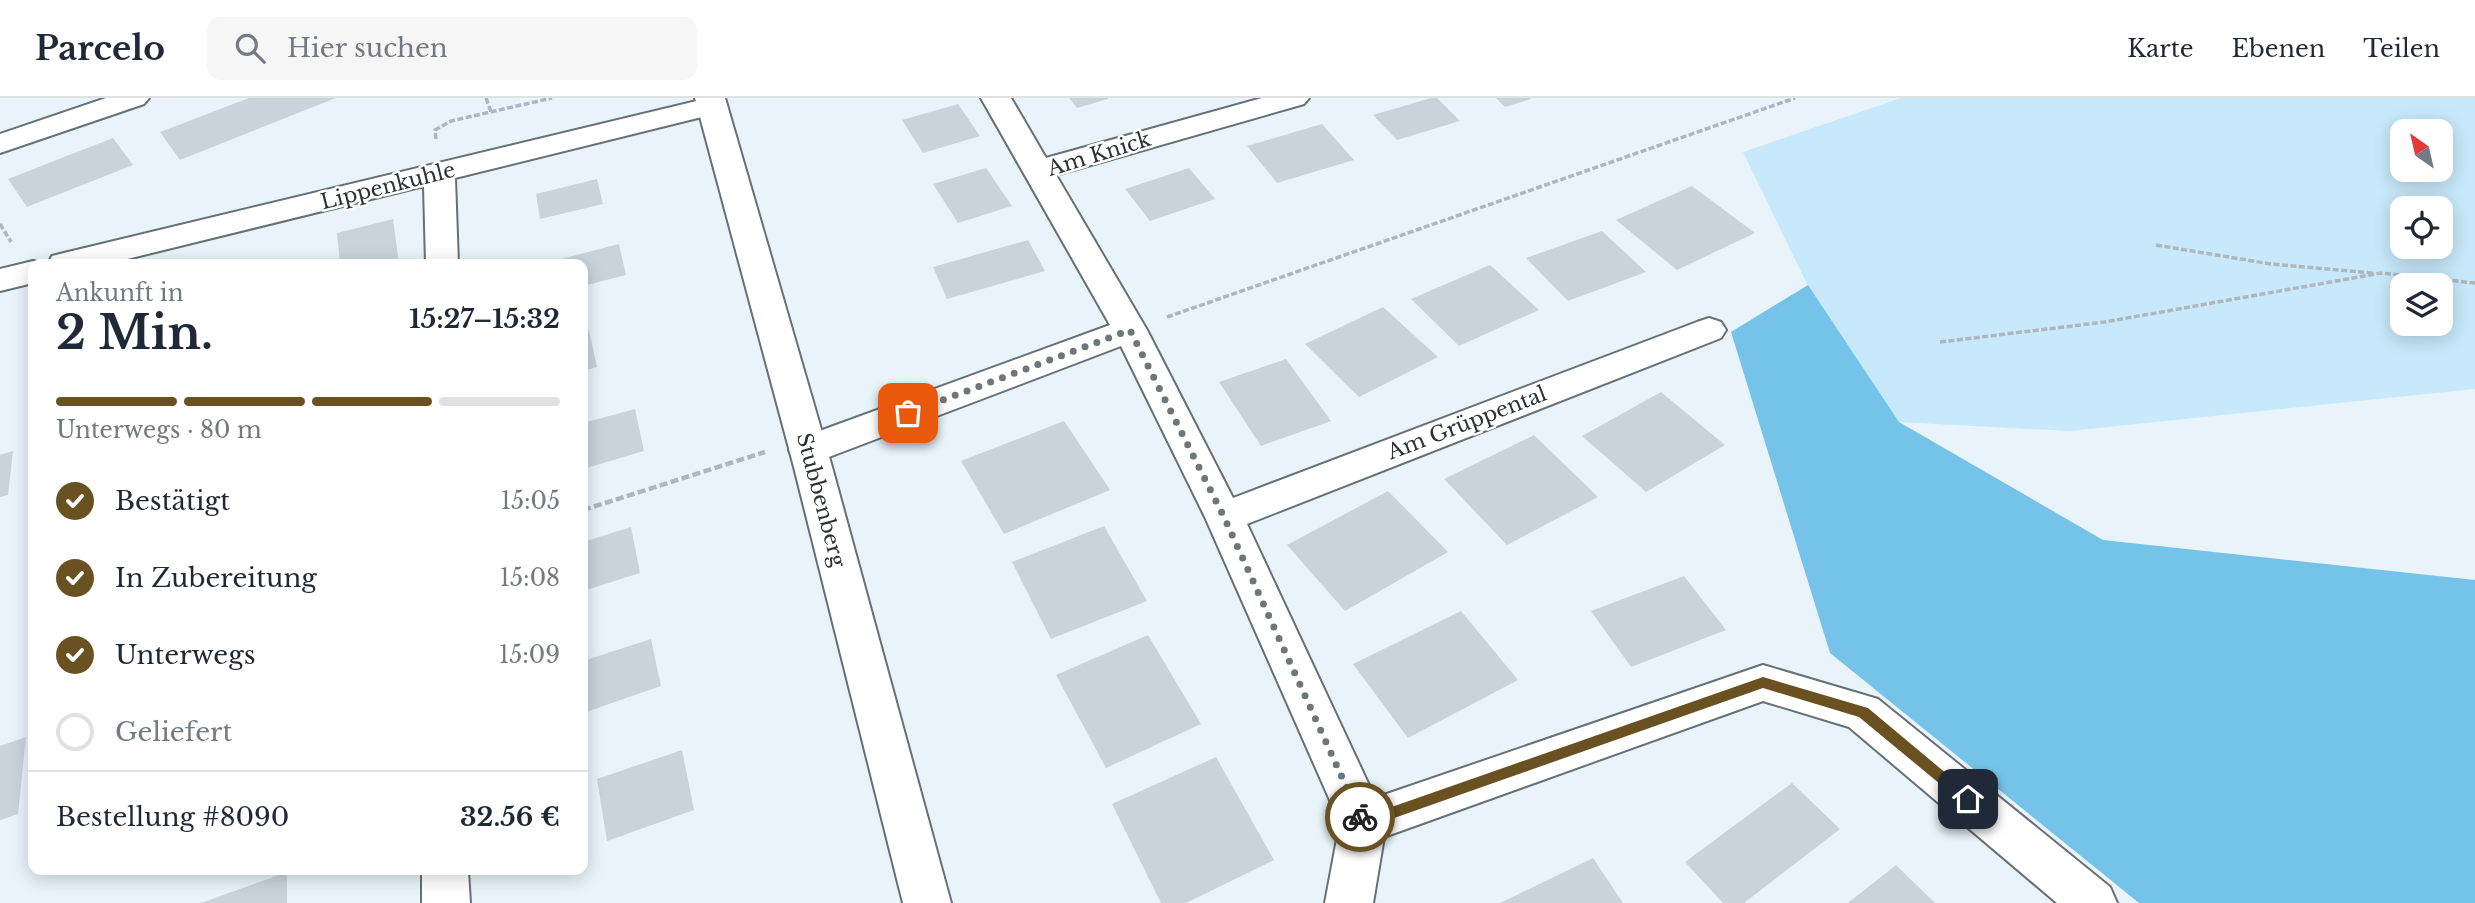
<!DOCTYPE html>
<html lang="de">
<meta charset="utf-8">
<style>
:root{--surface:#fff;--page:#f6f6f7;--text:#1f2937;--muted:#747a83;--line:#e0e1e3;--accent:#6a5122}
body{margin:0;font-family:"Libre Baskerville",serif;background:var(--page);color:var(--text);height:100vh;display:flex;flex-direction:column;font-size:26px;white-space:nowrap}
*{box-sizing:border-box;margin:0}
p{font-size:23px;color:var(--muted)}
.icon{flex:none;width:38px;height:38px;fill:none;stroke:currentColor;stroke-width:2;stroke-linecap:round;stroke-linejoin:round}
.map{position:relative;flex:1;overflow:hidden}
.details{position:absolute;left:28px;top:161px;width:560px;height:616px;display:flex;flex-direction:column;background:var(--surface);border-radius:14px;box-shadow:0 4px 18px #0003}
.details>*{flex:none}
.needle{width:46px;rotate:326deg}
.controls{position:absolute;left:2390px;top:21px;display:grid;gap:14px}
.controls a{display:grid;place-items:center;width:63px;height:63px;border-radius:14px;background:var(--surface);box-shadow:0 4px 18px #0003;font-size:35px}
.pin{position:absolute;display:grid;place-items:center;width:60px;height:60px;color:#fff;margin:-30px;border-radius:14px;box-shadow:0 4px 10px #0006}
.courier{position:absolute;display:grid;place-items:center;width:70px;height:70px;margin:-35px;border:5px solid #6a5122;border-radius:50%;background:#fff;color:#222;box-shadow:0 2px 9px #0007}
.headline em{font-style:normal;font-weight:700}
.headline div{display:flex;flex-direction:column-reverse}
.headline{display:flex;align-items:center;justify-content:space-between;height:119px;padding:0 28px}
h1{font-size:46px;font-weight:700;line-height:52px}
.bar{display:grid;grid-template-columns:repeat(4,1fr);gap:10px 7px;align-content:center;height:84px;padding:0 28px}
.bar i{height:9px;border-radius:5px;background:var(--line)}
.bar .active{background:var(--accent)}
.bar p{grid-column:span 4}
.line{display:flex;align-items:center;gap:18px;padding:0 28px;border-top:2px solid var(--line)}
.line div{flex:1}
ol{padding:0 28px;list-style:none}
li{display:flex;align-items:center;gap:21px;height:77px}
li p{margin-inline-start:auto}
li .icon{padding:7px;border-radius:50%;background:var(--accent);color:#fff;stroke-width:4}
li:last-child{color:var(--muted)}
li i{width:38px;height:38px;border:4px solid var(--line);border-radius:50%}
header{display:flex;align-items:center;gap:42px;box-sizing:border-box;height:98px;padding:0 35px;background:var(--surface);border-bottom:2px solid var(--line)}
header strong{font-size:33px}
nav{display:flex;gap:38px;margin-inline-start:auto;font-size:24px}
.search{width:490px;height:63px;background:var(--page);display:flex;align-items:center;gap:18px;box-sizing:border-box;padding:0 24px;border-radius:14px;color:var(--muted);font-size:26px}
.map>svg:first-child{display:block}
.green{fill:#c7e9fb;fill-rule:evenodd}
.forest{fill:#76c3e9}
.building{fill:#c9d4da}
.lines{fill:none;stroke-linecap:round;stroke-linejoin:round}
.minor-casing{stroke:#667076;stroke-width:4}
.major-casing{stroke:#667076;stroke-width:4}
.path-far1{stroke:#aeb7bc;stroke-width:3.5;stroke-dasharray:6 2.5;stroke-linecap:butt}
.path{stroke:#aeb7bc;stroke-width:4.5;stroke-dasharray:8 3.5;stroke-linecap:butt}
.minor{fill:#fff;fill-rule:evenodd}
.major{fill:#fff;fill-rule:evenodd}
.route{fill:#6a5122}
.done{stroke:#6f7679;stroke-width:7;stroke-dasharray:0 12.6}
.labels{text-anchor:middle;stroke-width:5;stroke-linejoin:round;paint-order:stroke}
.street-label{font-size:21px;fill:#2e3234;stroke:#fff}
</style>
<header>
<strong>Parcelo</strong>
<div class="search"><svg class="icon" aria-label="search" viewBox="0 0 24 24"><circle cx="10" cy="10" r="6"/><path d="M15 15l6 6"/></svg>Hier suchen</div>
<nav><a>Karte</a><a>Ebenen</a><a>Teilen</a></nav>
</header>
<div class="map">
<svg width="2475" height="805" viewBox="0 0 2475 805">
<rect width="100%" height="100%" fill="#e8f4fa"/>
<!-- green -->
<path class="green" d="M1901 0H2475V291L2069 333 1899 324 1808 188 1743 54ZM2403 33H2441V72H2403ZM2403 110H2441V149H2403ZM2403 187H2441V226H2403Z"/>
<!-- forest -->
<path class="forest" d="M1808 187 1899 324 2103 442 2475 482V805H2139L1830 555 1731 234Z"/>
<!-- building -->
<path class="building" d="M249 0H336L180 62 160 34Z
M1069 0H1108V1L1077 10Z
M1431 0H1437L1460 23 1397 42 1373 17Z
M1496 0H1530L1531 1 1505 9Z
M958 6 980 38 923 55 902 22Z
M1322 26 1354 62 1277 85 1247 48Z
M113 40 133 67 27 109 8 81Z
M986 70 1012 108 958 125 933 86Z
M1189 70 1215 101 1150 123 1125 91Z
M597 81 603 106 540 121 536 96Z
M1692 88 1755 135 1677 172 1616 122Z
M393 121 399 166H340L337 135Z
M1602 133 1646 174 1568 203 1526 160Z
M1028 142 1045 173 947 201 933 169Z
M619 146 626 177 583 188V166H558L557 162Z
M1490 167 1539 212 1459 248 1411 201Z
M1383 209 1438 259 1359 299 1305 246Z
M589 232 597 269 583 273V233Z
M1286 261 1331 323 1261 348 1219 284Z
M1661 294 1725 347 1646 394 1582 338Z
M635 311 644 353 583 371V325Z
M1064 323 1110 392 1004 436 961 363Z
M1534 337 1598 399 1507 447 1444 381Z
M13 353 8 397 0 399V357Z
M1388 393 1448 454 1345 513 1287 447Z
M1104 428 1147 503 1051 541 1012 464Z
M631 429 640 475 583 493V444Z
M1684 478 1726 532 1631 569 1591 513Z
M1461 513 1518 582 1408 640 1353 566Z
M1148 537 1201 626 1106 670 1056 577Z
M651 541 661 588 583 615V563Z
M26 639 18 716 0 722V648Z
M682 652 694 712 607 743 597 681Z
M1216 659 1274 762 1186 805H1161L1112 706Z
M1792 685 1840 731 1744 805H1723L1685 764Z
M1593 760 1623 805H1500Z
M1896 767 1935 805H1848Z
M287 774V805H201Z"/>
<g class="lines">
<!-- minor casing -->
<g class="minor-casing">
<path id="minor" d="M106 0H149L144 6 0 55V36Z
M709 0 722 2 727 8 722 14 455 80 458 166H426L424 88 107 166H48L52 158 64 155Z
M981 0H1011L1046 60 1262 0H1309L1304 6 1056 77 1147 232 1233 400 1697 224 1709 220 1721 224 1726 232 1721 240 1247 426 1375 700 1763 567 1878 601 2110 789 2117 805H2057L1849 629 1763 603 1384 739 1373 805H1325L1340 725 1205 419 1121 248 821 362 808 366 795 362 789 352 795 342 1110 227Z
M33 163 45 166H33V185L0 193V171Z
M422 772H468L470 805H422Z"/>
</g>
<!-- major casing -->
<g class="major-casing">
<path id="major" d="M695 0H725L832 369 951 805H903L794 369Z"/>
</g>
<!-- path-far1 -->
<path class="path-far1" d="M486 0 491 14
M436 41 435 32 451 23 552 0
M0 126 11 144
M2156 147 2271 166 2373 175
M1167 219 1795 0
M1940 244 2105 224 2381 175 2475 185"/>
<!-- path -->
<path class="path" d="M583 412 765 354"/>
<!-- minor -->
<use href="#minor" class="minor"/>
<!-- major -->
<use href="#major" class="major"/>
</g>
<!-- route -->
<path class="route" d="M1763 579 1868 610 1972 697V705H1963L1859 619 1763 590 1363 731 1358 729 1353 719 1360 713 1366 718Z"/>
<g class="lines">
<!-- done -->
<path class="done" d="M908 315 1130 232 1224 419 1360 719"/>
</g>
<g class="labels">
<!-- street labels -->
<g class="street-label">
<text transform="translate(1099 56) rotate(-17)" y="7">Am Knick</text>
<text transform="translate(388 88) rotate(-14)" y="7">Lippenkuhle</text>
<text transform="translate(1467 325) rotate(-21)" y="7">Am Grüppental</text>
<text transform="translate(821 402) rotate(75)" y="7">Stubbenberg</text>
</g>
</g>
</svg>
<div class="controls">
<a><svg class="needle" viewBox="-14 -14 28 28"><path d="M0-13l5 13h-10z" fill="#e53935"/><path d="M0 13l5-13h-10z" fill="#747a83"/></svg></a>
<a><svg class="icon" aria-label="locate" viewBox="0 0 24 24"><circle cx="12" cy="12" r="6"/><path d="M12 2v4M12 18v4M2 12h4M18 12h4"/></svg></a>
<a><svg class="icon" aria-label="layers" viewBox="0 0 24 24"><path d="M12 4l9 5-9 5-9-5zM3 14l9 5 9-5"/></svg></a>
</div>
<div class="pin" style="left:908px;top:315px;background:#ea580c"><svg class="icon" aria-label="bag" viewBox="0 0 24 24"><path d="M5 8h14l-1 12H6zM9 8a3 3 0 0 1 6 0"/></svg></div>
<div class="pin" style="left:1968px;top:701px;background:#1f2937"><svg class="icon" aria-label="home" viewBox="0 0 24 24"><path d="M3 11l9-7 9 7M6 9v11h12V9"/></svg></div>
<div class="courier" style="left:1360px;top:719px"><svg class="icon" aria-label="bike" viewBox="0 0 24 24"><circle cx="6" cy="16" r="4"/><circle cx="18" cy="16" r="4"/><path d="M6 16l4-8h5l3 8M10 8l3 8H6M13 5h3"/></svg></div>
<section class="details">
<div class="headline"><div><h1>2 Min.</h1><p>Ankunft in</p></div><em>15:27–15:32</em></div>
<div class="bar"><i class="active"></i><i class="active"></i><i class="active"></i><i></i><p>Unterwegs · 80 m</p></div>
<ol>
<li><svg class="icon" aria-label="check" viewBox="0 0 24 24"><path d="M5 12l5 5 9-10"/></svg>Bestätigt<p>15:05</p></li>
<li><svg class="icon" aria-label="check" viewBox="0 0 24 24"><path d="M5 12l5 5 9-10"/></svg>In Zubereitung<p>15:08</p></li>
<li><svg class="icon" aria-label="check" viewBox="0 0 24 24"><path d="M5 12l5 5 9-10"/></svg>Unterwegs<p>15:09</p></li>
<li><i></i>Geliefert</li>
</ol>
<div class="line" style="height:91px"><div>Bestellung #8090</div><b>32.56 €</b></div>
</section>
</div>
